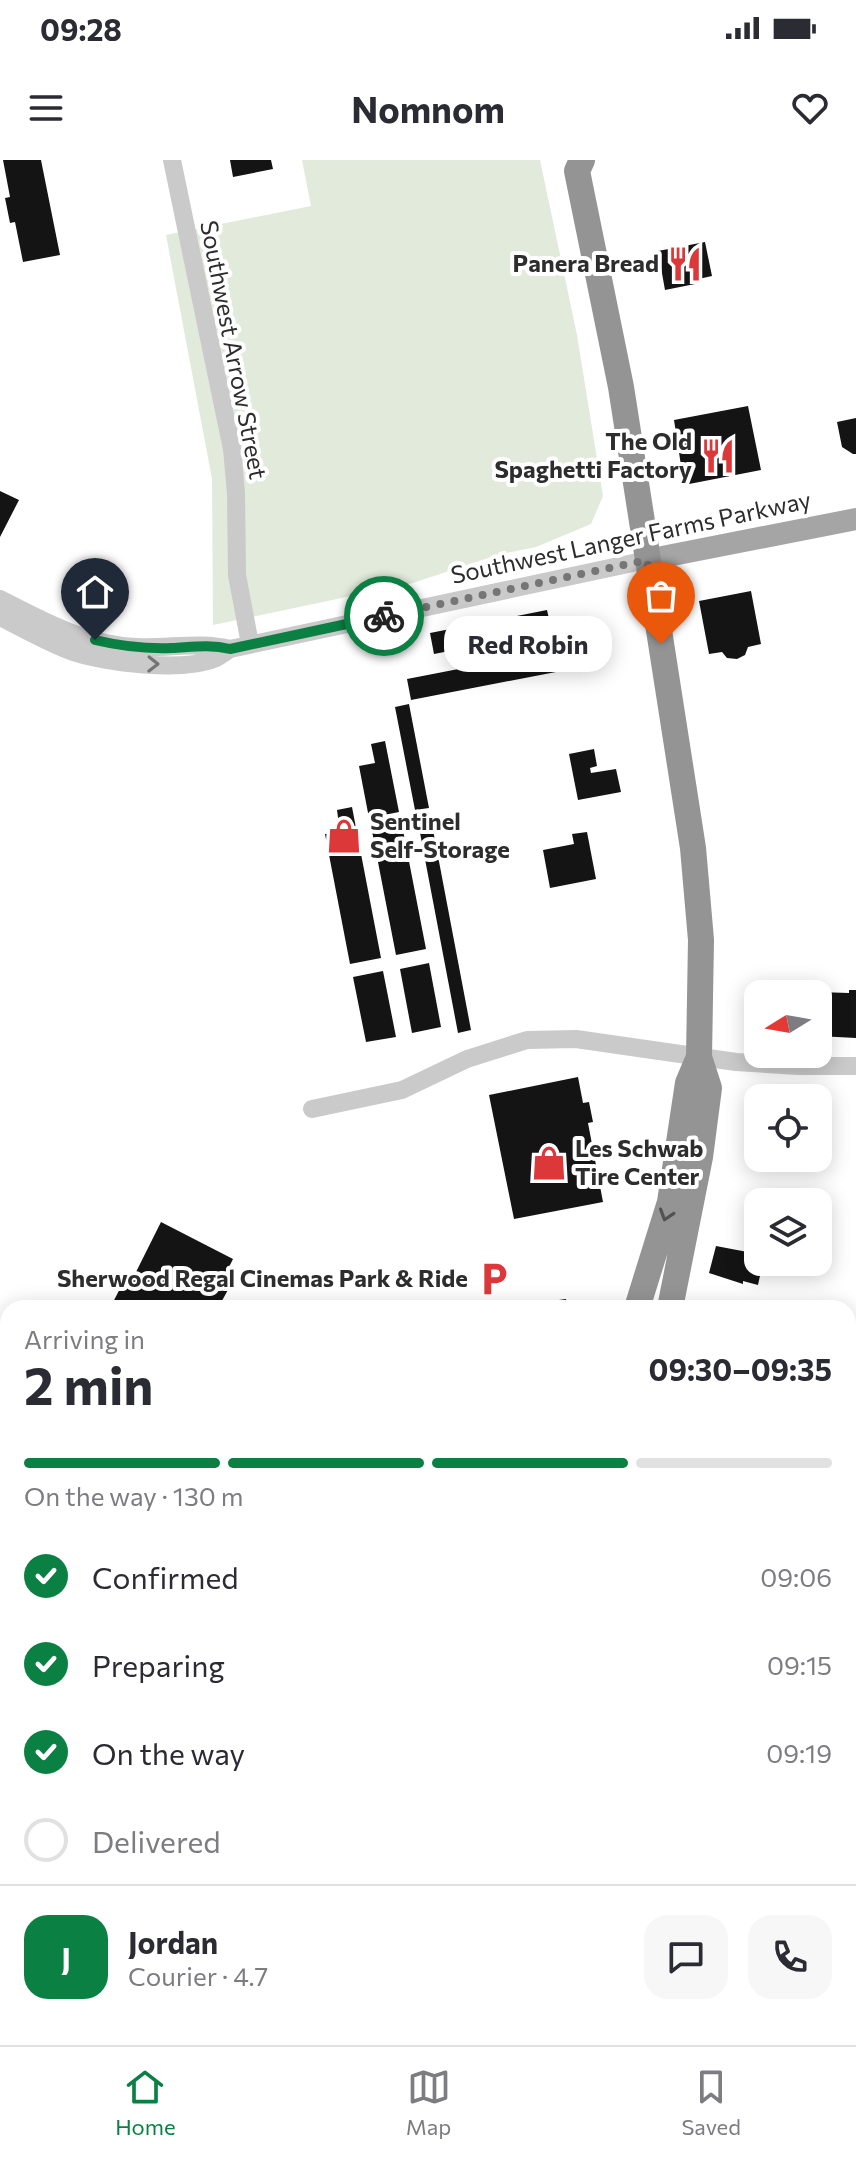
<!DOCTYPE html>
<meta charset="utf-8">
<style>
:root{--surface:#fff;--page:#f7f7f7;--text:#2b2b33;--muted:#7c7c81;--line:#e1e1e2;--accent:#0b8043}
body{margin:0;font-family:Commissioner,sans-serif;background:var(--page);color:var(--text);height:100vh;display:flex;flex-direction:column;font-size:30px;white-space:nowrap}
*{box-sizing:border-box;margin:0}
p{font-size:26px;color:var(--muted)}
.icon{flex:none;width:44px;height:44px;fill:none;stroke:currentColor;stroke-width:2;stroke-linecap:round;stroke-linejoin:round}
.map{position:relative;flex:1;overflow:hidden}
.details{position:absolute;left:0px;top:1140px;width:856px;height:746px;display:flex;flex-direction:column;background:var(--surface);border-radius:24px 24px 0 0;box-shadow:0 4px 20px #0003}
.details>*{flex:none}
.needle{width:52px;rotate:259deg}
.tools{position:absolute;left:744px;top:820px;display:grid;gap:16px}
.tools a{display:grid;place-items:center;width:88px;height:88px;border-radius:16px;background:var(--surface);box-shadow:0 4px 20px #0003;font-size:40px}
.pin{position:absolute;display:grid;place-items:center;width:68px;height:68px;color:#fff;margin:-82px -34px;border-radius:50% 50% 50% 0;rotate:-45deg;box-shadow:0 0 8px #0007}
.pin .icon{rotate:45deg}
.courier{position:absolute;display:grid;place-items:center;width:80px;height:80px;margin:-40px;border:6px solid #0b8043;border-radius:50%;background:#fff;color:#222;box-shadow:0 2px 10px #0007}
.bubble{position:absolute;height:56px;border-radius:24px;background:var(--surface);box-shadow:0 4px 20px #0003;font-size:26px;font-weight:700;line-height:56px;text-align:center}
.summary em{font-style:normal;font-weight:700}
.summary div{display:flex;flex-direction:column-reverse}
.summary{display:flex;align-items:center;justify-content:space-between;height:136px;padding:0 24px}
h1{font-size:52px;font-weight:700;line-height:60px}
.bar{display:grid;grid-template-columns:repeat(4,1fr);gap:12px 8px;align-content:center;height:96px;padding:0 24px}
.bar i{height:10px;border-radius:6px;background:var(--line)}
.bar .current{background:var(--accent)}
.bar p{grid-column:span 4}
.line{display:flex;align-items:center;gap:20px;padding:0 24px;border-top:2px solid var(--line)}
.line div{flex:1}
.round{display:grid;place-items:center;flex:none;width:84px;height:84px;border-radius:24px;background:var(--page)}
ol{padding:0 24px;list-style:none}
li{display:flex;align-items:center;gap:24px;height:88px}
li p{margin-inline-start:auto}
li .icon{padding:8px;border-radius:50%;background:var(--accent);color:#fff;stroke-width:4}
li:last-child{color:var(--muted)}
li i{width:44px;height:44px;border:4px solid var(--line);border-radius:50%}
.status{display:flex;justify-content:space-between;align-items:center;height:56px;padding:0 40px;background:var(--surface);direction:ltr}
.status svg{height:22px;fill:currentColor}
header{display:flex;justify-content:space-between;align-items:center;height:104px;padding:0 24px;background:var(--surface);font-size:36px;font-weight:700}
.tab-bar{display:flex;justify-content:space-around;align-items:center;height:112px;border-top:2px solid var(--line);background:var(--surface);font-size:22px;color:var(--muted)}
.tab-bar a{display:grid;justify-items:center;gap:4px}
.tab-bar .current{color:var(--accent)}
.map>svg:first-child{display:block}
.green{fill:#e2eadb}
.building{fill:#141414}
.lines{fill:none;stroke-linecap:round;stroke-linejoin:round}
.minor{stroke:#cacaca;stroke-width:18}
.major{stroke:#a5a5a5;stroke-width:22}
.highway{stroke:#949494;stroke-width:26}
.oneway{stroke:#747474}
.oneway2{stroke:#515151}
.done{stroke:#767676;stroke-width:8;stroke-dasharray:0 14.4}
.route{stroke:#0b8043;stroke-width:10}
.labels{text-anchor:middle;stroke-width:8;stroke-linejoin:round;paint-order:stroke}
.poi-label{font-size:24px;font-weight:bold;fill:#2d2d2d;stroke:#fff;text-anchor:end}
.street-label{font-size:24px;fill:#2d2d2d;stroke:#fff}
</style>
<div class="status"><b>09:28</b><svg viewBox="0 0 49 12"><path d="M0 12V9h3v3zM5 12V6h3v6zM10 12V3h3v9zM15 12V0h3v12zM26 1h20v11H26zM47 4h2v5h-2z"/></svg></div>
<header><svg class="icon" aria-label="menu" viewBox="0 0 24 24"><path d="M4 6h16M4 12h16M4 18h16"/></svg>Nomnom<svg class="icon" aria-label="heart" viewBox="0 0 24 24"><path d="M12 20l-8-8c-3-5 5-10 8-4 3-6 11-1 8 4z"/></svg></header>
<div class="map">
<svg width="856" height="1885" viewBox="0 0 856 1885">
<rect width="100%" height="100%" fill="#fff"/>
<!-- green -->
<path class="green" d="M302 0H540L577 175 603 336 591 364 536 387 497 395 413 423 213 465 212 319 166 75 311 46Z
M0 1500 8 1505V1631L0 1633Z
M8 1743V1878H134L131 1885H0V1744Z"/>
<!-- building -->
<path class="building" d="M3 0H41L60 95 23 102 15 62 10 63 5 38 10 37Z
M230 0H271L273 9 233 17Z
M705 82 712 116 694 120 695 124 665 130 658 91Z
M748 246 761 310 684 325 674 260Z
M856 258V294H853L842 287 837 262Z
M0 331 19 340 0 377Z
M751 431 761 484 748 487 745 495 737 499 727 498 722 492 709 494 699 441Z
M547 450 551 468 526 473V476L434 494 430 473Z
M577 482 581 503 560 507 561 511 411 540 407 519 557 490 556 486Z
M409 544 429 648 415 650 395 547Z
M385 581 399 652 369 658 359 606 375 603 371 584Z
M594 589 597 606 590 608 591 613 616 609 621 632 578 640 569 594Z
M352 647 381 798 350 804 325 674 340 672 337 650Z
M430 654 471 870 458 873 417 657Z
M401 660 426 789 396 795 371 666Z
M587 672 596 719 550 728 543 690 574 684 572 674Z
M429 803 441 867 412 873 400 809Z
M383 811 396 877 366 882 353 817Z
M761 828 814 830 813 834H758V874H751L752 830H761Z
M849 830H856V878L818 876V832L849 833Z
M578 917 583 943 589 942 593 962 588 963 603 1042 514 1059 489 935Z
M161 1062 233 1099 220 1125 229 1128 218 1148H110L127 1115 133 1118Z
M716 1086 758 1094V1102H763L758 1125 743 1121V1124L709 1113Z
M566 1139 568 1148H538L537 1143Z
M855 1201H856V1270L848 1268V1229Z
M848 1279 856 1281V1406L848 1404Z
M8 1718V1737L0 1738V1720Z"/>
<g class="lines">
<!-- minor -->
<path class="minor" d="M172 0 232 289 236 333 237 415 250 484
M0 439C43 461 86 485 136 487 167 489 200 481 230 489
M0 457C24 469 48 483 73 492 107 503 181 512 214 499 219 497 225 492 230 489L647 400
M312 949 402 930 467 899 527 880 576 879 736 902 798 906H856"/>
<!-- major -->
<path class="major" d="M647 400 856 359
M204 1885 210 1878"/>
<!-- highway -->
<path class="highway" d="M582 0 577 11 621 227 693 688 701 780 699 897 688 923 670 1042 637 1148
M670 1148 700 997 709 928 699 897
M0 1389 8 1394
M0 1454 8 1459
M848 1860 856 1856
M613 1878 623 1885
M682 1878 691 1885
M820 1885 826 1878"/>
</g>
<!-- one-way arrows -->
<defs><path id="oneway-chevron" d="M-2-3.5L2.5 0L-2 3.5" fill="none" stroke-width="1.6" stroke-linecap="round" stroke-linejoin="round" transform="scale(2)"/></defs>
<use class="oneway" href="#oneway-chevron" transform="translate(153 504) rotate(1)"/>
<use class="oneway2" href="#oneway-chevron" transform="translate(666 1055) rotate(108)"/>
<g class="lines">
<!-- done -->
<path class="done" d="M384 456 647 400 661 484"/>
<!-- route -->
<path class="route" d="M95 480C120 486 146 489 172 488 192 487 210 484 230 489L384 456"/>
</g>
<!-- icons -->
<defs>
<g id="restaurant-bare" transform="scale(2.76)"><path d="M-5-6h1v4h1v-4h1v4h1v-4h1v5L-1.5 .5V6h-2V.5L-5-1ZM5-6V6H3V1.5H1.5Q1.5-4 5-6Z" fill="#dc3839" stroke="#fff" stroke-width="2.5" paint-order="stroke"/></g>
<g id="shop-bare" transform="scale(2.76)"><path d="M-5-2.5h2.3a2.7 3.5 0 0 1 5.4 0H5L5.5 6h-11ZM-1.5-2.5h3a1.5 2.3 0 0 0-3 0Z" fill="#dc3839" stroke="#fff" stroke-width="2.5" paint-order="stroke"/></g>
<g id="parking-bare" transform="scale(2.76)"><path d="M-3.5-5.5H1a3.5 3.5 0 0 1 0 7H-1V5.5H-3.5ZM-1-3.4V-.6H.8a1.4 1.4 0 0 0 0-2.8Z" fill="#dc3839" stroke="#fff" stroke-width="2.5" paint-order="stroke"/></g>
</defs>
<g fill-rule="evenodd">
<use href="#restaurant-bare" x="685" y="104"/>
<use href="#restaurant-bare" x="718" y="296"/>
<use href="#shop-bare" x="344" y="676"/>
<use href="#shop-bare" x="549" y="1003"/>
<use href="#parking-bare" x="494" y="1119"/>
</g>
<g class="labels">
<!-- poi labels -->
<g class="poi-label">
<text x="659" y="112">Panera Bread</text>
<text x="692" y="290">The Old<tspan x="692" dy="28">Spaghetti Factory</tspan></text>
<text x="370" y="670" text-anchor="start">Sentinel<tspan x="370" dy="28">Self-Storage</tspan></text>
<text x="575" y="997" text-anchor="start">Les Schwab<tspan x="575" dy="28">Tire Center</tspan></text>
<text x="468" y="1127">Sherwood Regal Cinemas Park &amp; Ride</text>
</g>
<!-- street labels -->
<g class="street-label">
<text transform="translate(233 190) rotate(79)" y="8">Southwest Arrow Street</text>
<text transform="translate(631 378) rotate(-12)" y="8">Southwest Langer Farms Parkway</text>
</g>
</g>
</svg>
<div class="tools">
<a><svg class="needle" viewBox="-14 -14 28 28"><path d="M0-13l5 13h-10z" fill="#e53935"/><path d="M0 13l5-13h-10z" fill="#7c7c81"/></svg></a>
<a><svg class="icon" aria-label="locate" viewBox="0 0 24 24"><circle cx="12" cy="12" r="6"/><path d="M12 2v4M12 18v4M2 12h4M18 12h4"/></svg></a>
<a><svg class="icon" aria-label="layers" viewBox="0 0 24 24"><path d="M12 4l9 5-9 5-9-5zM3 14l9 5 9-5"/></svg></a>
</div>
<div class="pin" style="left:661px;top:484px;background:#ea580c"><svg class="icon" aria-label="bag" viewBox="0 0 24 24"><path d="M5 8h14l-1 12H6zM9 8a3 3 0 0 1 6 0"/></svg></div>
<div class="pin" style="left:95px;top:480px;background:#1f2937"><svg class="icon" aria-label="home" viewBox="0 0 24 24"><path d="M3 11l9-7 9 7M6 9v11h12V9"/></svg></div>
<div class="courier" style="left:384px;top:456px"><svg class="icon" aria-label="bike" viewBox="0 0 24 24"><circle cx="6" cy="16" r="4"/><circle cx="18" cy="16" r="4"/><path d="M6 16l4-8h5l3 8M10 8l3 8H6M13 5h3"/></svg></div>
<div class="bubble" style="left:444px;top:456px;width:168px">Red Robin</div>
<section class="details">
<div class="summary"><div><h1>2 min</h1><p>Arriving in</p></div><em>09:30–09:35</em></div>
<div class="bar"><i class="current"></i><i class="current"></i><i class="current"></i><i></i><p>On the way · 130 m</p></div>
<ol>
<li><svg class="icon" aria-label="check" viewBox="0 0 24 24"><path d="M5 12l5 5 9-10"/></svg>Confirmed<p>09:06</p></li>
<li><svg class="icon" aria-label="check" viewBox="0 0 24 24"><path d="M5 12l5 5 9-10"/></svg>Preparing<p>09:15</p></li>
<li><svg class="icon" aria-label="check" viewBox="0 0 24 24"><path d="M5 12l5 5 9-10"/></svg>On the way<p>09:19</p></li>
<li><i></i>Delivered</li>
</ol>
<div class="line" style="height:144px"><b class="round" style="background:var(--accent);color:#fff">J</b><div><b>Jordan</b><p>Courier · 4.7</p></div><a class="round"><svg class="icon" aria-label="chat" viewBox="0 0 24 24"><path d="M4 5h16v11H9l-5 4z"/></svg></a><a class="round"><svg class="icon" aria-label="phone" viewBox="0 0 24 24"><path d="M5 4h4l2 5-3 2q2 4 5 5l2-3 5 2v4C11 20 4 13 5 4z"/></svg></a></div>
</section>
</div>
<nav class="tab-bar">
<a class="current"><svg class="icon" aria-label="home" viewBox="0 0 24 24"><path d="M3 11l9-7 9 7M6 9v11h12V9"/></svg>Home</a>
<a><svg class="icon" aria-label="map" viewBox="0 0 24 24"><path d="M3 6l6-2 6 2 6-2v14l-6 2-6-2-6 2zM9 4v14M15 6v14"/></svg>Map</a>
<a><svg class="icon" aria-label="saved" viewBox="0 0 24 24"><path d="M7 4h10v16l-5-4-5 4z"/></svg>Saved</a>
</nav>
